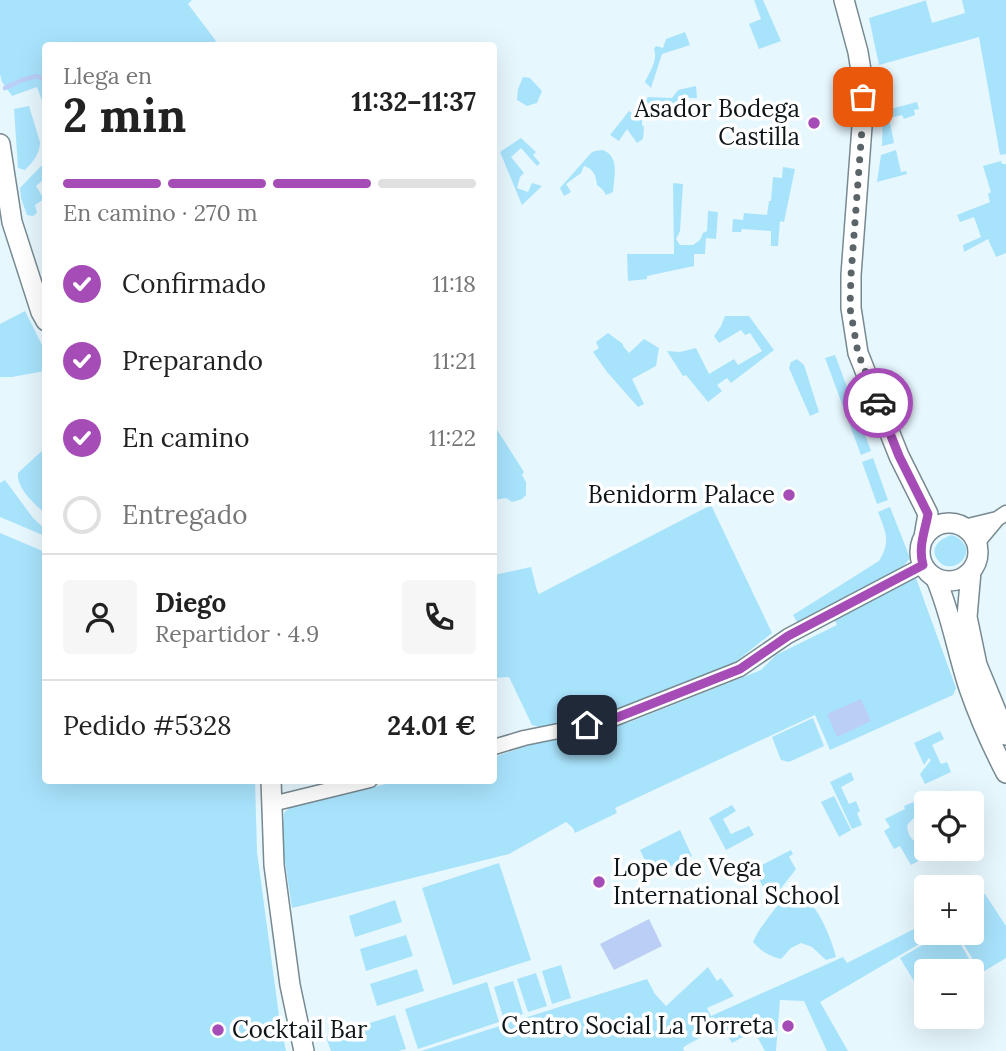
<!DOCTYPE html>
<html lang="es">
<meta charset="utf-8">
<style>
:root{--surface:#fff;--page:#f6f6f6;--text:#222;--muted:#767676;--line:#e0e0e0;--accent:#a54cb7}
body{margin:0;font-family:Lora,serif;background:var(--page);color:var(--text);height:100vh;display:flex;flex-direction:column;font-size:26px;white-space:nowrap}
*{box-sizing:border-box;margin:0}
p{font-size:23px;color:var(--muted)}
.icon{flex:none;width:38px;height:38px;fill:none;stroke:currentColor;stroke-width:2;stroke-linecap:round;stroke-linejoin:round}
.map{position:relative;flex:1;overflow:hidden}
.details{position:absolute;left:42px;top:42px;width:455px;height:742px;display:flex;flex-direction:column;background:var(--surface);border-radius:7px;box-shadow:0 7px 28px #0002}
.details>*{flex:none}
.controls{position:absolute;left:914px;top:791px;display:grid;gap:14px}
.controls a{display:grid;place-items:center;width:70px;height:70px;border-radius:7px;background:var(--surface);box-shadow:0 7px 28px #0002;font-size:35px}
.pin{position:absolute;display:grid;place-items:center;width:60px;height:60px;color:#fff;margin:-30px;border-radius:14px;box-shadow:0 4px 10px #0006}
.courier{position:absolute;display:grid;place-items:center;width:70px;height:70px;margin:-35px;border:5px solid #a54cb7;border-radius:50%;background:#fff;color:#222;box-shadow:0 2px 9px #0007}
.head em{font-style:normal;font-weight:700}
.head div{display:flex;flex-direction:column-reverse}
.head{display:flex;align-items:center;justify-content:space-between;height:119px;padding:0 21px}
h1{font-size:46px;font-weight:700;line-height:52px}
.bar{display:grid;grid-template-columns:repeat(4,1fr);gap:10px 7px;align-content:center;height:84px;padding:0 21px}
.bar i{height:9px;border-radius:5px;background:var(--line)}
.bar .on{background:var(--accent)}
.bar p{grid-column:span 4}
.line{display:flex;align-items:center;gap:18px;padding:0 21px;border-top:2px solid var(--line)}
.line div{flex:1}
.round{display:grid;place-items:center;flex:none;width:74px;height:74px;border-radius:7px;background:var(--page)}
ol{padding:0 21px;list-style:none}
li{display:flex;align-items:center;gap:21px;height:77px}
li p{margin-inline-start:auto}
li .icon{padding:7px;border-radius:50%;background:var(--accent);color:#fff;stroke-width:4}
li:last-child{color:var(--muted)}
li i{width:38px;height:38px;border:4px solid var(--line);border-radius:50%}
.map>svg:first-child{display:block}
.green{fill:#a8e3fc}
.water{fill:#bacef6}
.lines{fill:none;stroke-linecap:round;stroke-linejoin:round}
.stream{stroke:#bacef6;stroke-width:4.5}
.street-casing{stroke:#778991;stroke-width:17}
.secondary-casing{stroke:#778991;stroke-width:22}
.street{stroke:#fff;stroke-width:14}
.secondary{stroke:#fff;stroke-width:19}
.done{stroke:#5b6569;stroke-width:7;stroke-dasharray:0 12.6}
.route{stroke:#a54cb7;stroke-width:9}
.poi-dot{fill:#a54cb7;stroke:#fff;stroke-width:2.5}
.labels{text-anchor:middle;stroke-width:7;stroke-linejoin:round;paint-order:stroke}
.poi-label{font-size:24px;fill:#0f1619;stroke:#fff;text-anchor:end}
</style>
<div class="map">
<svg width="1006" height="1051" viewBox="0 0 1006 1051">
<rect width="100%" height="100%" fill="#e7f7fe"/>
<!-- green -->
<path class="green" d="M0 0H192L188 4 216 41 209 46H46L45 100 42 101 37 87 12 96 2 82 0 74Z
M754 0H763L781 41 759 49 749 24 761 19Z
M927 0 926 1 932 23 965 13 962 0H1006V154L1000 155 979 37 879 65 869 18Z
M685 32 690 45 662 54 651 88 645 82C650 71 658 61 654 49L656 46 663 48 666 39Z
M523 77 530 78 542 91 537 103 527 106 517 100 518 89Z
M696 86 697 98H679L678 119H660V113C651 106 641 114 642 125L644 127 643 139 637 143 627 129 619 141 610 135 629 111 636 116 648 97 672 98 678 90Z
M917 102 919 109 914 110 915 115 904 119 902 115 889 118 894 143 882 146 883 111Z
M29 106 40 142C40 154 33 162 25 170L18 168 14 109Z
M521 138 536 152 533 155 540 163 537 166 521 148 511 157 524 173 520 177 517 188 528 192 532 183 542 186 522 205 500 152Z
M603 150C620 157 614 176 613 192L606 195 603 190 597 185C596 176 594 169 584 166L581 173 566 184 571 192 564 196 560 188 591 153 595 151Z
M896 150 901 172 906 171 907 174 877 182 881 155Z
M1001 161 1002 164H1006V253L996 257 988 239 964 252 963 245 981 237 974 217 960 222 957 215 990 202 988 194 991 192 983 166Z
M45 162V182L43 180 36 186 44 199 35 205 37 213 33 216 27 215 21 198 20 188Z
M783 167 795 169 784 222 780 221 778 246H771V231L742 229 741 232H732L733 219 743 220 744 213 767 215 769 201H771L773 177 782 178Z
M673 183 683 184 680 231 676 239 680 245H693L700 240 703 233 707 231 708 211 718 212 716 239 706 238 705 254H694V266L647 276V279L628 281 627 254H674Z
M25 311 45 351V371L12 377H0V324Z
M725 316H749L774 350 731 383 727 378 717 385 722 391 708 402 686 375 683 376 667 351 680 352 696 348 709 374 734 359 738 365 762 351 750 333 745 335 741 330 719 343 714 336 721 326Z
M608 333 623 344V346L629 353 644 339 659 348 656 366 632 379 644 404 638 407 607 372 593 352 599 348 596 342Z
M835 355 871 451 861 455 825 358Z
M797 359 804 365 819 412 810 416 789 368 791 362Z
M494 425 524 472 522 475 526 482V495L522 499 512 502 506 498 494 500Z
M45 448V514C34 502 17 490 18 473Z
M873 458 888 500 877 504 862 462Z
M5 480 33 518 45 529V536L0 517V483Z
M711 505 772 633 734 663 622 711 540 727 532 725 509 677 494 678V575L531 567 537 591 539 594Z
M890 507 910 558 901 569 797 622 793 615 879 561C891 541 886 533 878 512Z
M0 533 45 552 46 780 255 781 257 852 280 1023 286 1051H0Z
M952 535C985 548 952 581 937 559 929 547 941 538 952 535Z
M916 578 956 688 953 695 830 750 815 715 615 808 617 813 575 833 573 828 566 822 509 854 292 908 282 842 284 813 291 806 399 781 494 780V757L544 740 601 730 630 722 761 670 776 655 837 625 834 618Z
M813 718 824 746 789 762 781 760 772 737Z
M940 731 944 739 932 745 941 764 947 762 951 772 925 784 920 774 931 760 929 758 924 765 914 743Z
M851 772 854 780 841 787 849 804 856 801 860 811 857 813 862 825 852 829 830 782Z
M939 792 945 803H926V815C917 815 912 818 907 826 909 839 913 843 926 842V849H940L911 865 900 846 894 849 884 831 890 827 885 819 905 809 904 806Z
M834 796 851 830 839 837 821 802Z
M732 805 736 811 723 819 731 834 749 826 754 835 726 850 709 818Z
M680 830 692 856 664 870 662 865 650 871 640 850Z
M791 850 793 854 789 857 796 869 775 896 769 884 763 887 754 869Z
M499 863 531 960 453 985 422 888Z
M985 894 1006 926V958L981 973 957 933H971V901Z
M795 895C799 897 803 898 806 900 820 909 832 941 836 957L826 960 812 947 801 943 791 948 781 959C769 956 762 952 753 942 760 926 772 914 782 899Z
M395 900 402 922 355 937 349 916Z
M926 923V933H938L820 1002 848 1051H827L804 1001 780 1000 776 1051H765L754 1031 732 1043 722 1026 685 1046 683 1048 684 1051H421L647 979 655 994 666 1006 708 967 717 981 721 978 734 996 707 1008 711 1016 843 957 847 963Z
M943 933H954L978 974 971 978V971H926V1001L900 958Z
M406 935 413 956 366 971 360 949Z
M561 965 571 998 552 1004 542 971Z
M417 969 424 991 377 1006 370 984Z
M536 973 547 1006 528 1012 517 979Z
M513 981 523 1014 504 1020 494 987Z
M487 982 499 1022 418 1049 405 1009Z
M395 1015 406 1049 399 1051H331L326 1037Z"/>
<!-- water -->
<path class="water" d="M861 699 871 721 837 737 827 714Z
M649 919 662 946 614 970 600 944Z"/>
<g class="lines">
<!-- stream -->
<path class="stream" d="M5 88 22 80 37 76 45 80"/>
<!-- street casing -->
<g class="street-casing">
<path id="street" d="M964 527 997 519
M977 543 997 519 1006 513
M494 747 524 738 608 721 740 669 788 636 923 565
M272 804 370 780"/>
</g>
<!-- secondary casing -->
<g class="secondary-casing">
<path id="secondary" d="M844 0 858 52 862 77 863 113 851 275V308L858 353 899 456 928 514 924 537
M0 144 12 222 41 312 46 321
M920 552a29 29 0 1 1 58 0a29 29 0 1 1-58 0Z
M971 571 967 617 977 665 1006 735
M936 579C951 614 957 652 969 688 979 717 992 746 1006 773
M271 780 274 865 290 985 304 1051"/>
</g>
<!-- street -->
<use href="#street" class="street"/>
<!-- secondary -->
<use href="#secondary" class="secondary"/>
</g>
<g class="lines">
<!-- done -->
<path class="done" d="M863 97V115L851 275 850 308 858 353 878 403"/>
<!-- route -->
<path class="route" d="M587 725 608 721 740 669 788 636 923 565C918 547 925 531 928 514L899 456 878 403"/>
</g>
<!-- markers -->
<g class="poi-dot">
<circle cx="814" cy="123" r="7"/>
<circle cx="789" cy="495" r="7"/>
<circle cx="599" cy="882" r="7"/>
<circle cx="788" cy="1026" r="7"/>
<circle cx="218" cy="1030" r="7"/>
</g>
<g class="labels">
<!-- poi labels -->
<g class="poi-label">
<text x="800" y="117">Asador Bodega<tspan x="800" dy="28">Castilla</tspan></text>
<text x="775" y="503">Benidorm Palace</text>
<text x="613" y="876" text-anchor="start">Lope de Vega<tspan x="613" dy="28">International School</tspan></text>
<text x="774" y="1034">Centro Social La Torreta</text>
<text x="232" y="1038" text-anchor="start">Cocktail Bar</text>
</g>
</g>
</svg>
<div class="controls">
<a><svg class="icon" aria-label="locate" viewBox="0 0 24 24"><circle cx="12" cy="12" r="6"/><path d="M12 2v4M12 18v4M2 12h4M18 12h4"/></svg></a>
<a>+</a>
<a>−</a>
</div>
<div class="pin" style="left:863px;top:97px;background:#ea580c"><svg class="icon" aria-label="bag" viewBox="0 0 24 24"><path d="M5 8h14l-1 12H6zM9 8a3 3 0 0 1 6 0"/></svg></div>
<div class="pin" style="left:587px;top:725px;background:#1f2937"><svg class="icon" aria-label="home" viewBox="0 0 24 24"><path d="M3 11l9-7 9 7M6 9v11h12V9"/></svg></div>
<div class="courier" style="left:878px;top:403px"><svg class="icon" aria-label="car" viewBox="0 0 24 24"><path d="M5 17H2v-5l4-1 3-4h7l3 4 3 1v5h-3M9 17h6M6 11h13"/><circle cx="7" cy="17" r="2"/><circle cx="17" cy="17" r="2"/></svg></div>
<section class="details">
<div class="head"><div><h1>2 min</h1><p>Llega en</p></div><em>11:32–11:37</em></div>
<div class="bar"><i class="on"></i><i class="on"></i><i class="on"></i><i></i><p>En camino · 270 m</p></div>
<ol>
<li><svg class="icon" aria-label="check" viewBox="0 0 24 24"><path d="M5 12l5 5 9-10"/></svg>Confirmado<p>11:18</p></li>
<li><svg class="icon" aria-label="check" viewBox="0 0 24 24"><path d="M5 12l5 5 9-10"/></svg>Preparando<p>11:21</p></li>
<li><svg class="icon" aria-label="check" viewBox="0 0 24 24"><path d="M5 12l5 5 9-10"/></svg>En camino<p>11:22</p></li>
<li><i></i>Entregado</li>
</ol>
<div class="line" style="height:126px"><a class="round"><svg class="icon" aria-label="person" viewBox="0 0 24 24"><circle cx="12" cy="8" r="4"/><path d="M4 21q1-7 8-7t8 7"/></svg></a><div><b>Diego</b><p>Repartidor · 4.9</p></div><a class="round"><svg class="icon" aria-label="phone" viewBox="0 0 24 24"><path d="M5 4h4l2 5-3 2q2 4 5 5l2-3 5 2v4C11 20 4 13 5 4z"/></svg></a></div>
<div class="line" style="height:91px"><div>Pedido #5328</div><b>24.01 €</b></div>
</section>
</div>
